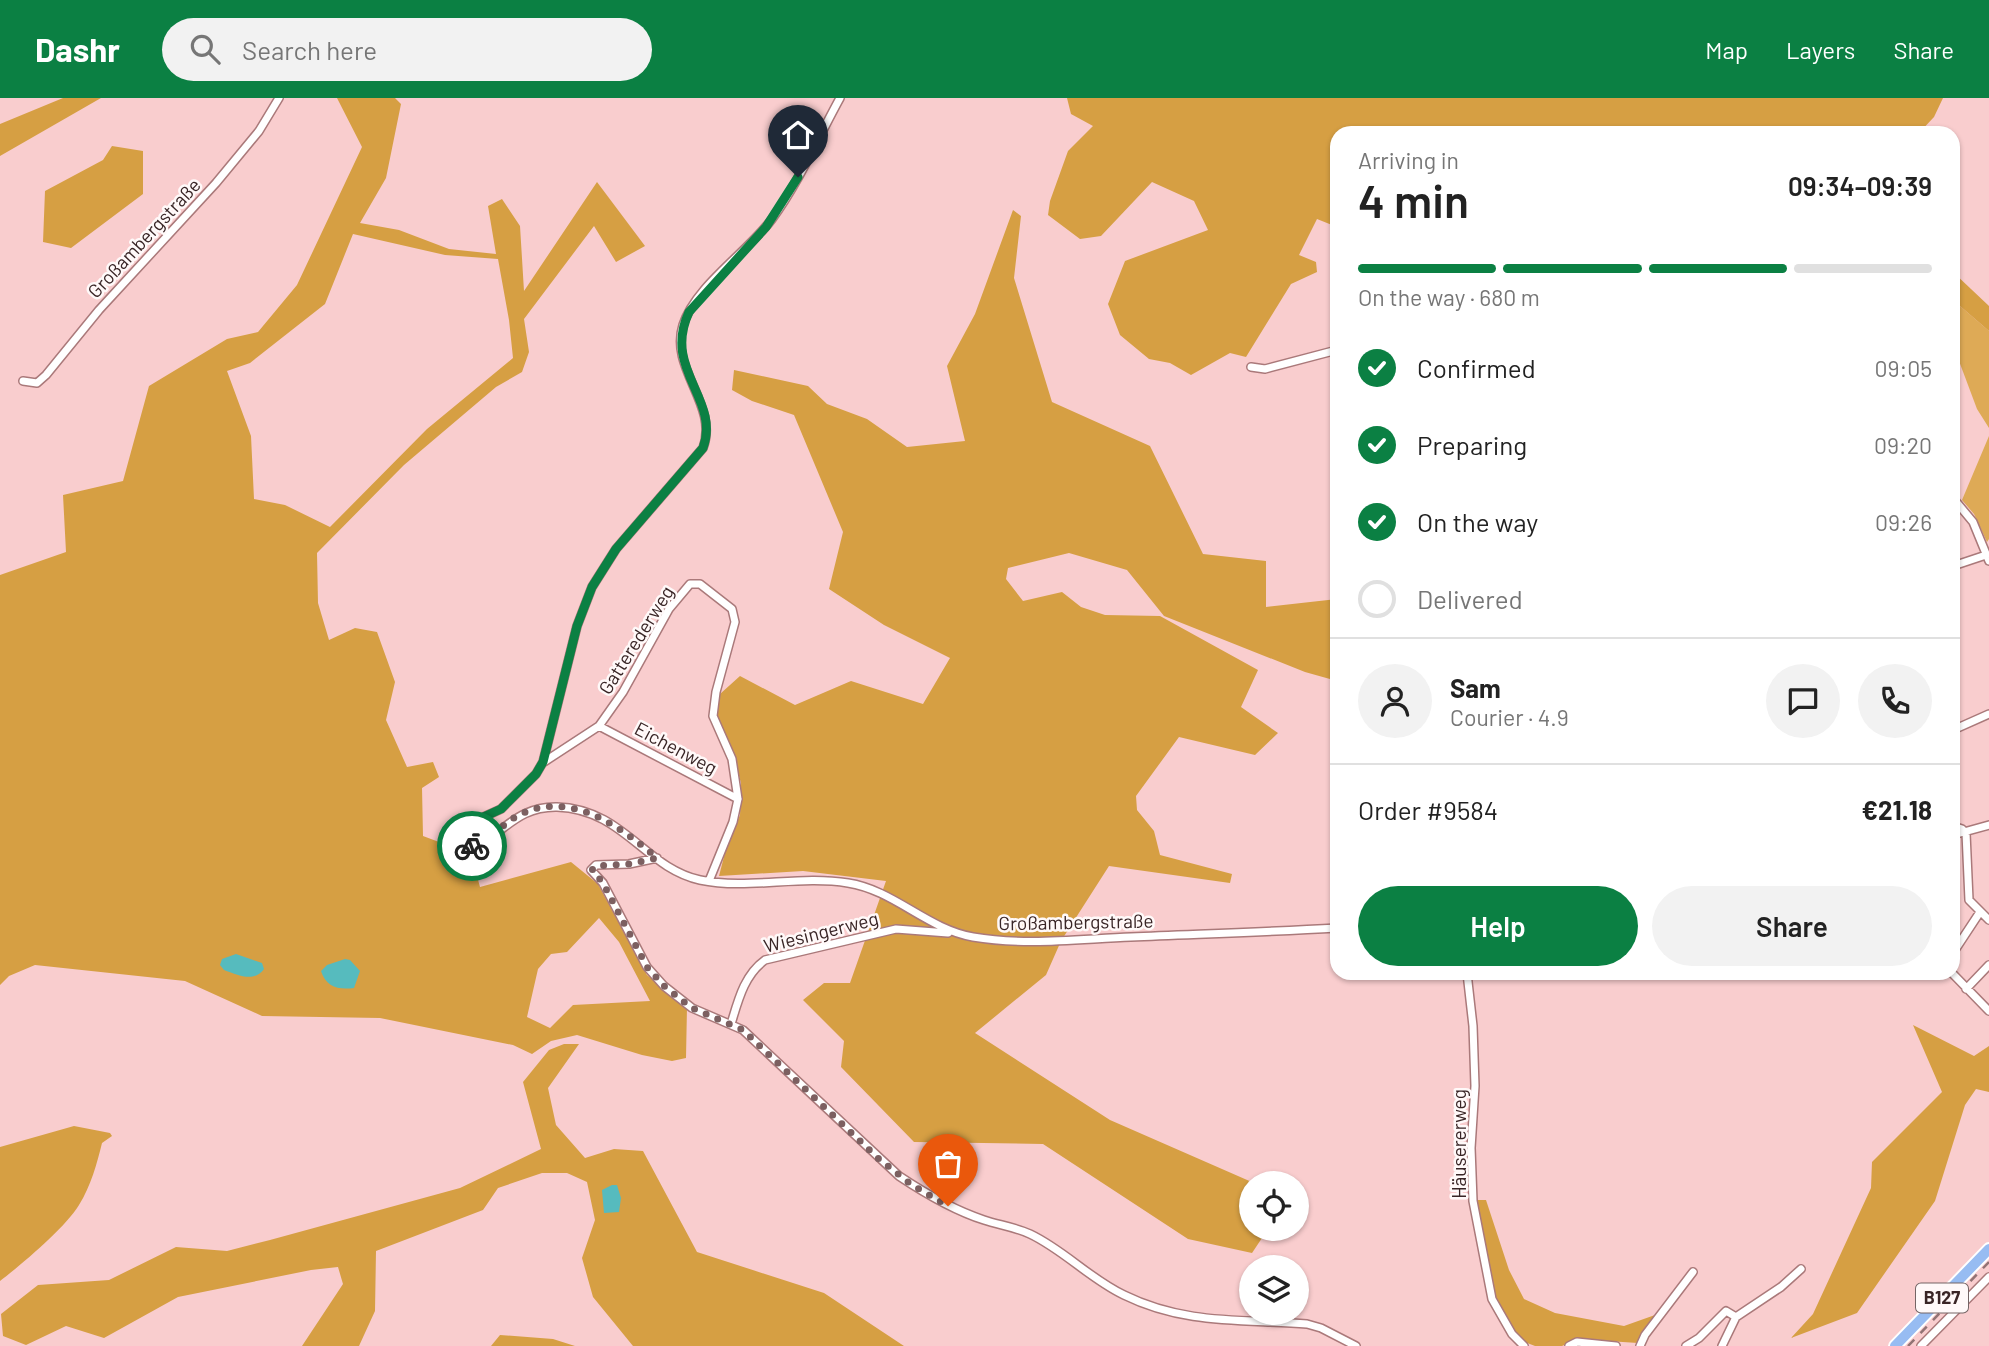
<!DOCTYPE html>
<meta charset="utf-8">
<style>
:root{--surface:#fff;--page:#f2f2f2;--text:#222;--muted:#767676;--line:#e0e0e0;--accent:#0b8043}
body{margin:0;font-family:Barlow,sans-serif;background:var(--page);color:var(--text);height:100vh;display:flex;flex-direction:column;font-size:26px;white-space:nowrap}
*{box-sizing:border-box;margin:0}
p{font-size:23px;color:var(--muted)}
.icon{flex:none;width:38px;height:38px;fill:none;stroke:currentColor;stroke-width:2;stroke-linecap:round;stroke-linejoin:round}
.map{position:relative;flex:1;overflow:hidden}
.sheet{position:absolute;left:1330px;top:28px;width:630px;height:854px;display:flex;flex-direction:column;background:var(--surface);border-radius:21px;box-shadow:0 2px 5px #0004}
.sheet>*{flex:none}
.controls{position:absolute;left:1239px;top:1073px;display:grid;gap:14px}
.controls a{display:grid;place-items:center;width:70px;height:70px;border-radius:50%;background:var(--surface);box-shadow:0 2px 5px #0004;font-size:35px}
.pin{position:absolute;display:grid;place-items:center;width:60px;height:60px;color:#fff;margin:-72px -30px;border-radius:50% 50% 50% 0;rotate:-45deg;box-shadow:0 0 7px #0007}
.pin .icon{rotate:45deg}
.courier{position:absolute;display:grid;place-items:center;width:70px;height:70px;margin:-35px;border:5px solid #0b8043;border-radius:50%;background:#fff;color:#222;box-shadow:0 2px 9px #0007}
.head em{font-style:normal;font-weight:600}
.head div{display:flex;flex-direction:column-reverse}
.head{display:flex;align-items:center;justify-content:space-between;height:119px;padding:0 28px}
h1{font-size:46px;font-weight:600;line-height:52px}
.bar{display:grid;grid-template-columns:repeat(4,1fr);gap:10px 7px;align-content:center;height:84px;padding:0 28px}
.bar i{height:9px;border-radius:5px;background:var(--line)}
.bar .active{background:var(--accent)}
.bar p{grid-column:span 4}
.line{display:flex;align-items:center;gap:18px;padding:0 28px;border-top:2px solid var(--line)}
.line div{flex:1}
.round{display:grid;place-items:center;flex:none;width:74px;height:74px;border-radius:37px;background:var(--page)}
ol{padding:0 28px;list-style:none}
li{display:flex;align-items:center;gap:21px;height:77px}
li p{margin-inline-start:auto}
li .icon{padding:7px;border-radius:50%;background:var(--accent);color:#fff;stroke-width:4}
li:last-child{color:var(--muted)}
li i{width:38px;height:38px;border:4px solid var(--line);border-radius:50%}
.cta{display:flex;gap:14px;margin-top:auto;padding:14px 28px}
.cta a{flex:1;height:80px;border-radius:42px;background:var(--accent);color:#fff;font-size:28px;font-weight:600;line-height:80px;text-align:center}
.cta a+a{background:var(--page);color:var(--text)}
header{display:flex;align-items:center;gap:42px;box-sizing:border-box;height:98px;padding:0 35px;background:var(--accent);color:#fff}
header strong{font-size:33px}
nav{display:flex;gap:38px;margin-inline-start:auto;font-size:24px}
.search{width:490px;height:63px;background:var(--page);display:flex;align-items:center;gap:18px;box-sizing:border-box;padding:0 24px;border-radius:38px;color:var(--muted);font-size:26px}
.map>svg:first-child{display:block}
.green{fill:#deaa56}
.forest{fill:#d69f43;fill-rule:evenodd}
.water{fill:#56bbbe}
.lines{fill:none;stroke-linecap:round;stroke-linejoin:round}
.street-casing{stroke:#aa797a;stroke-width:10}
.primary-casing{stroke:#fff;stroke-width:14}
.street{stroke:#fff;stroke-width:7}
.primary{stroke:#97bcf2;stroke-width:10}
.rail{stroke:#927374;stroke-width:2.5;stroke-dasharray:9 9;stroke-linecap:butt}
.done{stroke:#7c6061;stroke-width:7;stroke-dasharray:0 12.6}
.route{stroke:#0b8043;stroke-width:9}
.labels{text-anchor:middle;stroke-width:5;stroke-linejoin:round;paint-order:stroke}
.shield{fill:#fff9f9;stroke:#746565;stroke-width:2}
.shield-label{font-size:18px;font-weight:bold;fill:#392526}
.street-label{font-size:19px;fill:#392526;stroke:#fff9f9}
</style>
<header>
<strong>Dashr</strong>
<div class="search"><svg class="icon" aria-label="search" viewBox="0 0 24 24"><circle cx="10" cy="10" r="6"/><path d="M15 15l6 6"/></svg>Search here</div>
<nav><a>Map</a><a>Layers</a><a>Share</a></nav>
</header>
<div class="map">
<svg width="1989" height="1248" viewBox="0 0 1989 1248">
<rect width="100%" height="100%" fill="#f9cdce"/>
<!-- green -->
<path class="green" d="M1953 202 1989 233V330L1977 311 1953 247Z
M1989 338V441L1987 444 1974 416 1962 402Z"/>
<!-- forest -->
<path class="forest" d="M63 0H101L0 58V26Z
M337 0H395L401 6 386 80 360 125 399 132 449 151 496 156 488 108 502 101 520 128 524 193 597 84 645 148 616 164 594 128 524 221 529 254 522 274 496 289 404 367 317 455 318 505 329 542 355 530 377 534 395 584 386 622 407 669 433 664 439 679 422 690 423 738 471 756 480 789 571 764 598 786 647 877 687 909 686 960 672 963 642 957 577 937 551 943 532 956 513 947 380 920 262 918 185 883 35 867 9 878 0 887V477L66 454 63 397 123 383 149 288 227 241 258 234 297 187 362 49ZM353 136 445 157 498 161 509 222 513 260 427 331 330 429 285 407 254 401 251 338 227 273 250 265 325 206ZM599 820 619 844 650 903 573 907 550 930 527 919 538 871 551 856 567 854Z
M1067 0H1943L1934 19 1919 35H1387L1380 33 1379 35H1337V120L1332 127 1317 121 1299 157 1316 164 1317 174 1291 186 1246 259 1230 255 1191 277 1170 265 1149 261 1120 237 1108 206 1125 163 1208 132 1194 103 1152 84 1101 138 1080 141 1048 117 1050 103 1068 53 1093 28 1071 16Z
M112 48 143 53V96L71 150 43 144 45 93 103 62Z
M1013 112 1021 118 1014 180 1052 304 1150 348 1203 456 1266 463V509L1337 501V583L1305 574 1164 518 1127 472 1069 455 1008 470 1006 481 1023 503 1062 494 1081 509 1105 517 1160 518 1258 572 1241 609 1278 635 1255 657 1179 639 1136 698 1137 712 1154 733 1160 757 1232 776 1230 785 1109 768 1061 843 1046 877 975 935 1110 1022 1254 1085H1251V1130L1268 1131 1252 1155 1188 1141 1043 1046 914 1044 841 969 844 943 803 902 824 885H850L886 783 803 773 719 778 727 747 740 717 741 685 729 643 716 617 720 596 740 578 795 607 851 583 923 606 950 560 884 527 829 491 843 434 794 317 752 303 732 292 734 272 808 288 827 306 867 321 907 349 965 343 947 268 975 216Z
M1953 174 1989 208V233L1953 202Z
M1913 927 1974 958 1989 948V994L1976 991 1965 1007 1935 1103 1857 1215 1791 1240 1813 1216 1871 1090 1872 1064 1942 994Z
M564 946H579L548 990 556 1027 585 1060 614 1051 643 1053 697 1154 824 1195 904 1248H633L593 1199 582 1160 595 1122 587 1084 567 1075H542L498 1090 483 1112 376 1153 375 1213 359 1248H302L343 1186 338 1169 311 1172 178 1199 104 1240 66 1228 26 1247 3 1238 1 1216 38 1187 109 1182 176 1149 227 1153 270 1142 460 1090 541 1051 523 984 549 952Z
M74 1028 110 1035 112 1038 102 1045C97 1065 91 1088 79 1107 65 1130 22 1166 0 1183V1049Z
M1476 1102H1486L1509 1172 1524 1201 1555 1215 1624 1228 1655 1217 1638 1245 1577 1241 1562 1248H1535L1522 1243 1500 1213 1494 1198Z
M500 1237 553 1241 575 1248H491Z"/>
<!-- water -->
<path class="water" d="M236 856 262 865 264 871C254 885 238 877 224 872L220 867 222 861Z
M345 861 350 862 360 873 354 890C338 892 326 889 321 873L327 867Z
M612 1087H617L621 1100 619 1114 604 1115 602 1092Z"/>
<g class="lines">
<!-- street casing -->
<g class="street-casing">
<path id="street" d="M840 0C818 40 799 84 772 121 747 155 696 187 683 227 669 271 719 307 703 350L616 451 592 489 577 528 543 664 536 676 501 711 455 732V744L462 750C499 747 510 708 557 709 623 711 645 770 700 782 748 792 799 777 848 785 894 792 927 831 973 839 1025 848 1079 841 1131 839 1200 836 1268 834 1337 830
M1251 269 1265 271 1337 252
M23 283 37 285 46 277 99 212 216 85 259 33 279 0
M1953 400 1973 424 1989 463
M1953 468 1986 457
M599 628 738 701
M1953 632 1989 616
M544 664 599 628 623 594 669 511 690 486H700L732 511 735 524 716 594 713 618 732 661 738 701 733 724 709 783
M1953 728 1962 731 1966 735 1969 802 1989 822
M1953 737 1989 727
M657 760 629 766 596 767 591 772 603 785 647 869 664 888 692 910 743 932 899 1078C926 1096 953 1112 984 1122 999 1127 1015 1129 1030 1136 1064 1152 1090 1181 1124 1197 1185 1227 1242 1221 1307 1226L1321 1230 1356 1248
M1953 855 1980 814
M1467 875 1473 928 1475 988 1471 1050 1473 1103 1492 1201 1512 1236 1524 1248
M1952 875 1989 913
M1966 891 1989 867
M731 926C738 903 744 877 765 862L896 831 948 835
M1569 1248 1577 1244 1616 1248
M1640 1248 1645 1237 1693 1174
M1686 1248 1699 1240 1726 1213 1736 1219
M1722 1248 1736 1219 1781 1189 1801 1171
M1921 1248 1989 1179"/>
</g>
<!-- primary casing -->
<g class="primary-casing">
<path id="primary" d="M1895 1248 1989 1151"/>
</g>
<!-- street -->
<use href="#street" class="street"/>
<!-- primary -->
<use href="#primary" class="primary"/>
<!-- rail -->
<path class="rail" d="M1908 1248 1989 1164"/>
</g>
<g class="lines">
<!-- done -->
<path class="done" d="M472 748C491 741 504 724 521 716 571 692 621 729 657 760L629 766 596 768 592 772 603 785 647 869 664 888 692 910 743 932 879 1061 912 1087 948 1108"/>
<!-- route -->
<path class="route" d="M472 748 462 750 455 744V732L501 711 536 676 543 664 577 528 592 489 616 451 703 350C721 301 662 272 689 214L766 129 798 79"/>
</g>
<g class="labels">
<!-- shield labels -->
<rect class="shield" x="1916" y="1185.5" width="52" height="29" rx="5"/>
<g class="shield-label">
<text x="1942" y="1206">B127</text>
</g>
<!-- street labels -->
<g class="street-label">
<text transform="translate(144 140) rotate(-47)" y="7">Großambergstraße</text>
<text transform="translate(636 542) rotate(-58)" y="7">Gatterederweg</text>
<text transform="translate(676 650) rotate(28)" y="7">Eichenweg</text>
<text transform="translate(1076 824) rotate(-1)" y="7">Großambergstraße</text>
<text transform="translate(821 834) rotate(-14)" y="7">Wiesingerweg</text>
<text transform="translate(1459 1046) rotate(-90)" y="7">Häusererweg</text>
</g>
</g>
</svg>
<div class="controls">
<a><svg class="icon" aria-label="locate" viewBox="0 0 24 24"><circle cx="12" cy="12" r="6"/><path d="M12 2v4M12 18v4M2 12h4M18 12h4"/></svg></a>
<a><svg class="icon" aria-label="layers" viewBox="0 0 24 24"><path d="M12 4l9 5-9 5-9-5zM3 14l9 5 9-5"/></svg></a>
</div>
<div class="pin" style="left:948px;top:1108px;background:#ea580c"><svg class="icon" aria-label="bag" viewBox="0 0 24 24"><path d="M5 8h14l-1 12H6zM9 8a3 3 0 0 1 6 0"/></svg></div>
<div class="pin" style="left:798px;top:79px;background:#1f2937"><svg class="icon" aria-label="home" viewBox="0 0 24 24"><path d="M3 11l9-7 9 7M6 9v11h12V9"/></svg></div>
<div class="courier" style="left:472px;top:748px"><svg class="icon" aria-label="bike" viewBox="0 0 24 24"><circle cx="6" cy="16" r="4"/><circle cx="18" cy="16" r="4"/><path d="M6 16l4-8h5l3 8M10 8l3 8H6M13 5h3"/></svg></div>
<section class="sheet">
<div class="head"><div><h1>4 min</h1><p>Arriving in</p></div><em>09:34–09:39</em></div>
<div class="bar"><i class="active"></i><i class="active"></i><i class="active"></i><i></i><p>On the way · 680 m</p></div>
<ol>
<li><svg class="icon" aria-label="check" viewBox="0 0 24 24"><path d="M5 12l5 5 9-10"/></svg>Confirmed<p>09:05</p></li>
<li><svg class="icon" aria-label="check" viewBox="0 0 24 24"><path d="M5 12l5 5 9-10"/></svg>Preparing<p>09:20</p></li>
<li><svg class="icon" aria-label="check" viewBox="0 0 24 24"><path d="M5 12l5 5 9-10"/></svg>On the way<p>09:26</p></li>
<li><i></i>Delivered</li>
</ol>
<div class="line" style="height:126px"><a class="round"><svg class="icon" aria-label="person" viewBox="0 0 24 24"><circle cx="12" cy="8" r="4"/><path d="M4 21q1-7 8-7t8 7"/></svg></a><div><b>Sam</b><p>Courier · 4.9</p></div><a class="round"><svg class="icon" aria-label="chat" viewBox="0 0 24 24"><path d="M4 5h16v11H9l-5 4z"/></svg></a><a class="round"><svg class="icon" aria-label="phone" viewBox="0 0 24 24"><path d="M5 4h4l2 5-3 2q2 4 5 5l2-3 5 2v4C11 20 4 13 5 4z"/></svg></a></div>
<div class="line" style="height:91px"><div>Order #9584</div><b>€21.18</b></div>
<div class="cta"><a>Help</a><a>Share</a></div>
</section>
</div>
